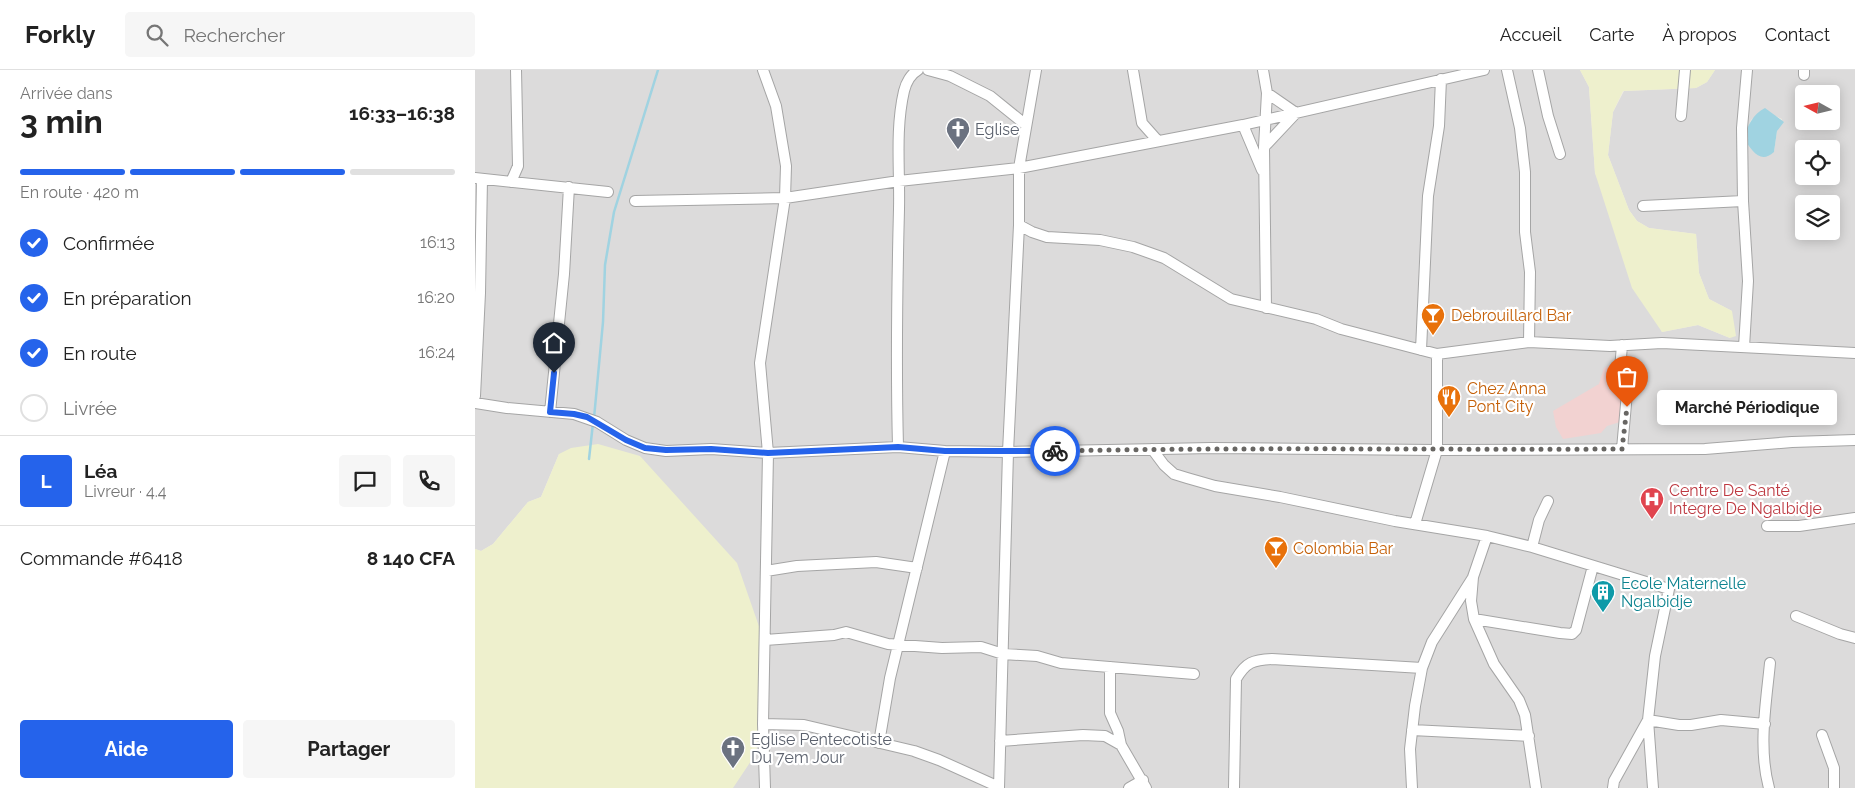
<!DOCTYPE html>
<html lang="fr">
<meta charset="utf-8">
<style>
:root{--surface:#fff;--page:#f6f6f6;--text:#222;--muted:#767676;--line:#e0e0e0;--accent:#2563eb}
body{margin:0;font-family:Raleway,sans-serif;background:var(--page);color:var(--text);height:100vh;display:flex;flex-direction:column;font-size:19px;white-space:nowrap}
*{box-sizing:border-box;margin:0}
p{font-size:16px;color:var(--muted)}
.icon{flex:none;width:28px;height:28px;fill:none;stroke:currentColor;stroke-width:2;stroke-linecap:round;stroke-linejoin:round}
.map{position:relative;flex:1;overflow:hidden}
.sheet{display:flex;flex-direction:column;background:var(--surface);width:475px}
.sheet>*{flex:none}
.needle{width:32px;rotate:278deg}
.fabs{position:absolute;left:1320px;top:15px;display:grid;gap:10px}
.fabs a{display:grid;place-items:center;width:45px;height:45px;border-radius:5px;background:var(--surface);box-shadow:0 2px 12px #0003;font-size:25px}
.pin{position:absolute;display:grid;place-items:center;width:42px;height:42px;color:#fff;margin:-51px -21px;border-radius:50% 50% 50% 0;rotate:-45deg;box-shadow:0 0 5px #0007}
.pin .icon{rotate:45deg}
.courier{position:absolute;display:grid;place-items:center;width:50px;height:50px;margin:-25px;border:4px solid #2563eb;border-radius:50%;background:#fff;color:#222;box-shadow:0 1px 6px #0007}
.bubble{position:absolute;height:35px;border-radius:5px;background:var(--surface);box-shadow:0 2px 12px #0003;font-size:16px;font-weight:700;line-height:35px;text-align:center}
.summary em{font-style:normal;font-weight:700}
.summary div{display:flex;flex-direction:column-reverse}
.summary{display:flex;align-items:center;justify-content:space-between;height:85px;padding:0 20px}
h1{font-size:32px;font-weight:700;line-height:38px}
.bar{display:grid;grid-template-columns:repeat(4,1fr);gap:8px 5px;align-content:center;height:60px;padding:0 20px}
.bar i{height:6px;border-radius:4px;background:var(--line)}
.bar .selected{background:var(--accent)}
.bar p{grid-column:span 4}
.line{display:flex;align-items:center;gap:12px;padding:0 20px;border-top:1px solid var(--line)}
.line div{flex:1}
.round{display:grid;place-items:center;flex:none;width:52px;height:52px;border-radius:5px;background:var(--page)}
ol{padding:0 20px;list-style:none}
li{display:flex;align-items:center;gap:15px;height:55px}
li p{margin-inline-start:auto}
li .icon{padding:5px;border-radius:50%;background:var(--accent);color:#fff;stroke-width:4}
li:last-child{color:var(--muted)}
li i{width:28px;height:28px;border:2px solid var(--line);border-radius:50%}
.button{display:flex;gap:10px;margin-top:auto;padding:10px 20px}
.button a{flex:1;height:58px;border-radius:5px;background:var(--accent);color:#fff;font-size:20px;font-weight:700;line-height:58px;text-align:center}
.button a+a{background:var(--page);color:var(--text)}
header{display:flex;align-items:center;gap:30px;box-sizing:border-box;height:70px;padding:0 25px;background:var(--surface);border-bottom:1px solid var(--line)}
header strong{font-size:24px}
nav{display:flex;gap:28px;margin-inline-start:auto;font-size:18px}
.search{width:350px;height:45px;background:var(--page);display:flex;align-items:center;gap:12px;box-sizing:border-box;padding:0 18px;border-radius:5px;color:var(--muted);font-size:19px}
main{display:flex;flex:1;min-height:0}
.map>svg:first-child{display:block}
.residential{fill:#dcdbdb;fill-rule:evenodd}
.commercial{fill:#f2d2d1}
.farmland{fill:#eef0cd}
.water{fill:#a0d3e1}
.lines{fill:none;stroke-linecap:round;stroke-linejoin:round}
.stream{stroke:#a0d3e1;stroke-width:2.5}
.minor-casing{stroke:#a5a5a5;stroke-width:12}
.minor{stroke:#fff;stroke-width:10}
.done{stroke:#686663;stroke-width:5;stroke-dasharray:0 9}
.route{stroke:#2563eb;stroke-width:6}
.labels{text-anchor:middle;stroke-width:4.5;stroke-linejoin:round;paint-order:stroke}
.worship-label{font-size:16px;fill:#5b616d;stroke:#fff;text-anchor:start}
.food-label{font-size:16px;fill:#c56008;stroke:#fff;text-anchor:start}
.health-label{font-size:16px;fill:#be3a42;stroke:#fff;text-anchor:start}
.culture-label{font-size:16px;fill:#0d838f;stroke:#fff;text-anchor:start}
</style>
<header>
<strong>Forkly</strong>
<div class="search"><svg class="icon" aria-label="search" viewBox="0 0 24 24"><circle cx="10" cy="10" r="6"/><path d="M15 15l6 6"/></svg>Rechercher</div>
<nav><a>Accueil</a><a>Carte</a><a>À propos</a><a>Contact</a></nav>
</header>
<main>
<section class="sheet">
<div class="summary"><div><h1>3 min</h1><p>Arrivée dans</p></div><em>16:33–16:38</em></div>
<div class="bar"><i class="selected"></i><i class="selected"></i><i class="selected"></i><i></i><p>En route · 420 m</p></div>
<ol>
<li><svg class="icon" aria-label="check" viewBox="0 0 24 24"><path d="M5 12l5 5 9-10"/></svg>Confirmée<p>16:13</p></li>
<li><svg class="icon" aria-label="check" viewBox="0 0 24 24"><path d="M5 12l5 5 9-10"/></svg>En préparation<p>16:20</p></li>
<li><svg class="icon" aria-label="check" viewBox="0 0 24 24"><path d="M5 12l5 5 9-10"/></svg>En route<p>16:24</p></li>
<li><i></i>Livrée</li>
</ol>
<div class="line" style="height:90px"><b class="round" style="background:var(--accent);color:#fff">L</b><div><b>Léa</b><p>Livreur · 4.4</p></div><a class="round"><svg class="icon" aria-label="chat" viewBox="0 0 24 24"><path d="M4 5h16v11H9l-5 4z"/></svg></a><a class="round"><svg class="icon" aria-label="phone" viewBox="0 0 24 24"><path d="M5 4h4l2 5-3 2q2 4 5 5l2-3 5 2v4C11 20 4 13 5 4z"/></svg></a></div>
<div class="line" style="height:65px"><div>Commande #6418</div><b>8 140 CFA</b></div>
<div class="button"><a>Aide</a><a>Partager</a></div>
</section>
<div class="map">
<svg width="1380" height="718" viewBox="0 0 1380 718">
<rect width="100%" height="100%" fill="#f0ece3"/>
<!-- residential -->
<path class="residential" d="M0 0H1105L1114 17 1120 103 1187 262 1223 255 1255 268 1257 241 1234 229 1224 203 1221 164 1174 158 1162 151 1154 140 1133 85 1138 42 1149 21 1221 18 1232 12 1240 0H1380V718H258L84 384 66 427 53 432 18 474 6 481 0 479ZM1329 24H1356V51H1329ZM1290 39 1298 45 1307 49 1302 61 1299 82 1270 66 1276 50ZM1329 79H1356V106H1329ZM1329 134H1356V161H1329Z"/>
<!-- commercial -->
<path class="commercial" d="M1133 296 1142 298 1147 323 1145 352 1132 356 1126 363 1088 369 1081 357 1078 341 1124 314 1129 298Z"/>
<!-- farmland -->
<path class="farmland" d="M1105 0H1240L1232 12 1221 18 1148 21 1138 42 1133 85 1154 140 1162 151 1174 158 1221 164 1224 203 1234 229 1257 241 1261 266 1255 268 1223 255 1187 262 1157 218 1120 103 1114 17Z
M123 374 165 386 262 493 288 568 286 660 280 685 258 718H0V479L6 481 18 474 53 432 66 427 84 384 96 378Z"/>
<!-- water -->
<path class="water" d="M1290 38 1309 52 1302 61 1299 82C1285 95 1277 80 1269 69 1272 56 1278 44 1290 38Z"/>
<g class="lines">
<!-- stream -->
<path class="stream" d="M119 348 128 252 130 195 139 142 183 0
M114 389 118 353"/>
<!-- minor casing -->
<g class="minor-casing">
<path id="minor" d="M288 0 301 36 311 96 310 128 285 293 293 383 288 654 290 718
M453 0 475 6 515 26 551 55
M658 0 667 53 683 71
M788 0 792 23 821 43 789 77
M1032 0 1045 58 1050 102V162L1055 202 1054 272
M1063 0 1073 46 1085 84
M1329 0V5
M1206 46 1210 0
M768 55 787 100
M0 108 133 122
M36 112 43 96 41 0
M160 131 310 128 424 111 544 98 768 55 1009 0
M1168 136 1268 131
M544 155 557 162 572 167 625 170 658 177 689 188 756 229 841 249 866 259 962 284
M791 238 789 77 792 23
M1147 275 1144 312 1152 323 1147 379
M1269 277 1273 211 1268 131 1267 58 1272 0
M946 280 953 126 964 56 966 9
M0 326 5 223 7 109
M0 333 32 338 99 344 122 352 151 370 170 378 191 381 236 379 293 383 423 377 470 381 533 382 737 378 962 380 1230 379 1317 372 1380 370
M75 342 89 204 94 117
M423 377C421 298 422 218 424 139 425 100 420 60 429 21 431 13 436 4 443 0
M677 379 689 395 699 404 712 408 740 416 805 427 920 451 1012 466 1057 477 1194 519 1180 586 1173 650 1178 718
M940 454 962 380V284L1054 272 1135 276 1187 273 1380 283
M1292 456H1324L1380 448
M1012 466 998 507 996 531 999 549 1019 594 1044 630 1050 645 1061 718
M1057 477 1064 450 1073 431
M291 501 322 496 401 492 442 498
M1321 546 1365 564 1380 568
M999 549 1085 563 1097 564 1101 560 1118 496
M290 570 359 565 371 562 413 574 467 578 506 577 528 584 562 586 586 593 719 604
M635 597V643L643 661 646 675 671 718
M288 654 329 655 439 681 464 690 524 717
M937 660 1054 666
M1347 665 1359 698V718
M525 671 608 665 630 666 646 675
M404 673 415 608 470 381
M524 718 533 382 544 155V98L561 0
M654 718 668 710
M759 718 761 609C771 592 778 590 797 589L947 598
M937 718 935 679 940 636 947 598 957 572 997 509
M1138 718 1139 711 1173 650 1204 655H1216L1246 650 1290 654
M1294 718C1283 678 1291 634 1295 593"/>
</g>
<!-- minor -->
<use href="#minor" class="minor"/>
</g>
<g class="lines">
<!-- done -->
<path class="done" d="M580 381C769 377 958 380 1147 379L1152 337"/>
<!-- route -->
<path class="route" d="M79 303 75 342 99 344 112 347 151 370 170 378 191 380 236 379 293 383 423 377 470 381H580"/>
</g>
<!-- icons -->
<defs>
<g id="church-pin" transform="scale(1.25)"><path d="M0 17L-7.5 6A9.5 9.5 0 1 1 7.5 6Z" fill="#6b7280" stroke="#fff"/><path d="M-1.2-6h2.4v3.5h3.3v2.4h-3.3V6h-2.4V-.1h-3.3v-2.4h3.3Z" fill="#fff"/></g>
<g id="bar-pin" transform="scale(1.25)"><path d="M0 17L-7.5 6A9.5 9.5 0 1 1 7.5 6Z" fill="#e8710a" stroke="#fff"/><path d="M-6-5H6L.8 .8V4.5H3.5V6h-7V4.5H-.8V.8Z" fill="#fff"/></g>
<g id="restaurant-pin" transform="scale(1.25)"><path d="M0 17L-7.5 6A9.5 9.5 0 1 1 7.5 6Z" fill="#e8710a" stroke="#fff"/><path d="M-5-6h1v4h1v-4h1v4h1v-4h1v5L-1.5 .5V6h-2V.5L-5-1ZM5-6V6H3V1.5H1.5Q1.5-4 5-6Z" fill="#fff"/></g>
<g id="hospital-pin" transform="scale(1.25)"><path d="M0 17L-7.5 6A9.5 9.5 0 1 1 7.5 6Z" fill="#e0444e" stroke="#fff"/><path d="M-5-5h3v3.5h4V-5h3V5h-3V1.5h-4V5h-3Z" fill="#fff"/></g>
<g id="building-pin" transform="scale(1.25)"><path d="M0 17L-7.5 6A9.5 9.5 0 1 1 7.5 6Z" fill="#0f9aa8" stroke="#fff"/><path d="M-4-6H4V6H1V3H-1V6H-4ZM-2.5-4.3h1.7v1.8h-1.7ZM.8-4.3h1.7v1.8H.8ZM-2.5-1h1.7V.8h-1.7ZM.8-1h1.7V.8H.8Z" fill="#fff"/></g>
</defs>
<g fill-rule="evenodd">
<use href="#church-pin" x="483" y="59"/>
<use href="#bar-pin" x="958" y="245"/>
<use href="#restaurant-pin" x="974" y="327"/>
<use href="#hospital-pin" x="1177" y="429"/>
<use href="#bar-pin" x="801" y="478"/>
<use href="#building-pin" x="1128" y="522"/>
<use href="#church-pin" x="258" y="678"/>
</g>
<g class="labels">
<!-- worship labels -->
<g class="worship-label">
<text x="500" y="65">Eglise</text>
<text x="276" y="675">Eglise Pentecotiste<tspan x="276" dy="18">Du 7em Jour</tspan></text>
</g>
<!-- food labels -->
<g class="food-label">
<text x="976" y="251">Debrouillard Bar</text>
<text x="992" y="324">Chez Anna<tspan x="992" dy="18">Pont City</tspan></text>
<text x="818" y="484">Colombia Bar</text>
</g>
<!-- health labels -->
<g class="health-label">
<text x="1194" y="426">Centre De Santé<tspan x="1194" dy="18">Integre De Ngalbidje</tspan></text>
</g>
<!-- culture labels -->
<g class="culture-label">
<text x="1146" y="519">Ecole Maternelle<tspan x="1146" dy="18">Ngalbidje</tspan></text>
</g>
</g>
</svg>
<div class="fabs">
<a><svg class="needle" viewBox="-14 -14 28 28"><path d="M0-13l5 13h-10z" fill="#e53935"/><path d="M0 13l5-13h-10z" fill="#767676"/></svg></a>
<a><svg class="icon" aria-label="locate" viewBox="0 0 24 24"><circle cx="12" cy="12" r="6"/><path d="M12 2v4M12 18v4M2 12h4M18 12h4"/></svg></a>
<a><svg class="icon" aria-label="layers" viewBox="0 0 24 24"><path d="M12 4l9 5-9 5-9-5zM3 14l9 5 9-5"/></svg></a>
</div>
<div class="pin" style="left:1152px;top:337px;background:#ea580c"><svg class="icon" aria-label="bag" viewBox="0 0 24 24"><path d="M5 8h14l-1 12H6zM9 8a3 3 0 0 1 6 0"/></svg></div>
<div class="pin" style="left:79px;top:303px;background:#1f2937"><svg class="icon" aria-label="home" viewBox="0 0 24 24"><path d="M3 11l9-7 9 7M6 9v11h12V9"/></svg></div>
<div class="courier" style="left:580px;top:381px"><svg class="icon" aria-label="bike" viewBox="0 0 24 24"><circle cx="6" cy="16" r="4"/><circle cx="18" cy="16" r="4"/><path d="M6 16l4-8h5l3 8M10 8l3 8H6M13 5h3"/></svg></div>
<div class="bubble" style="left:1182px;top:320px;width:180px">Marché Périodique</div>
</div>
</main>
